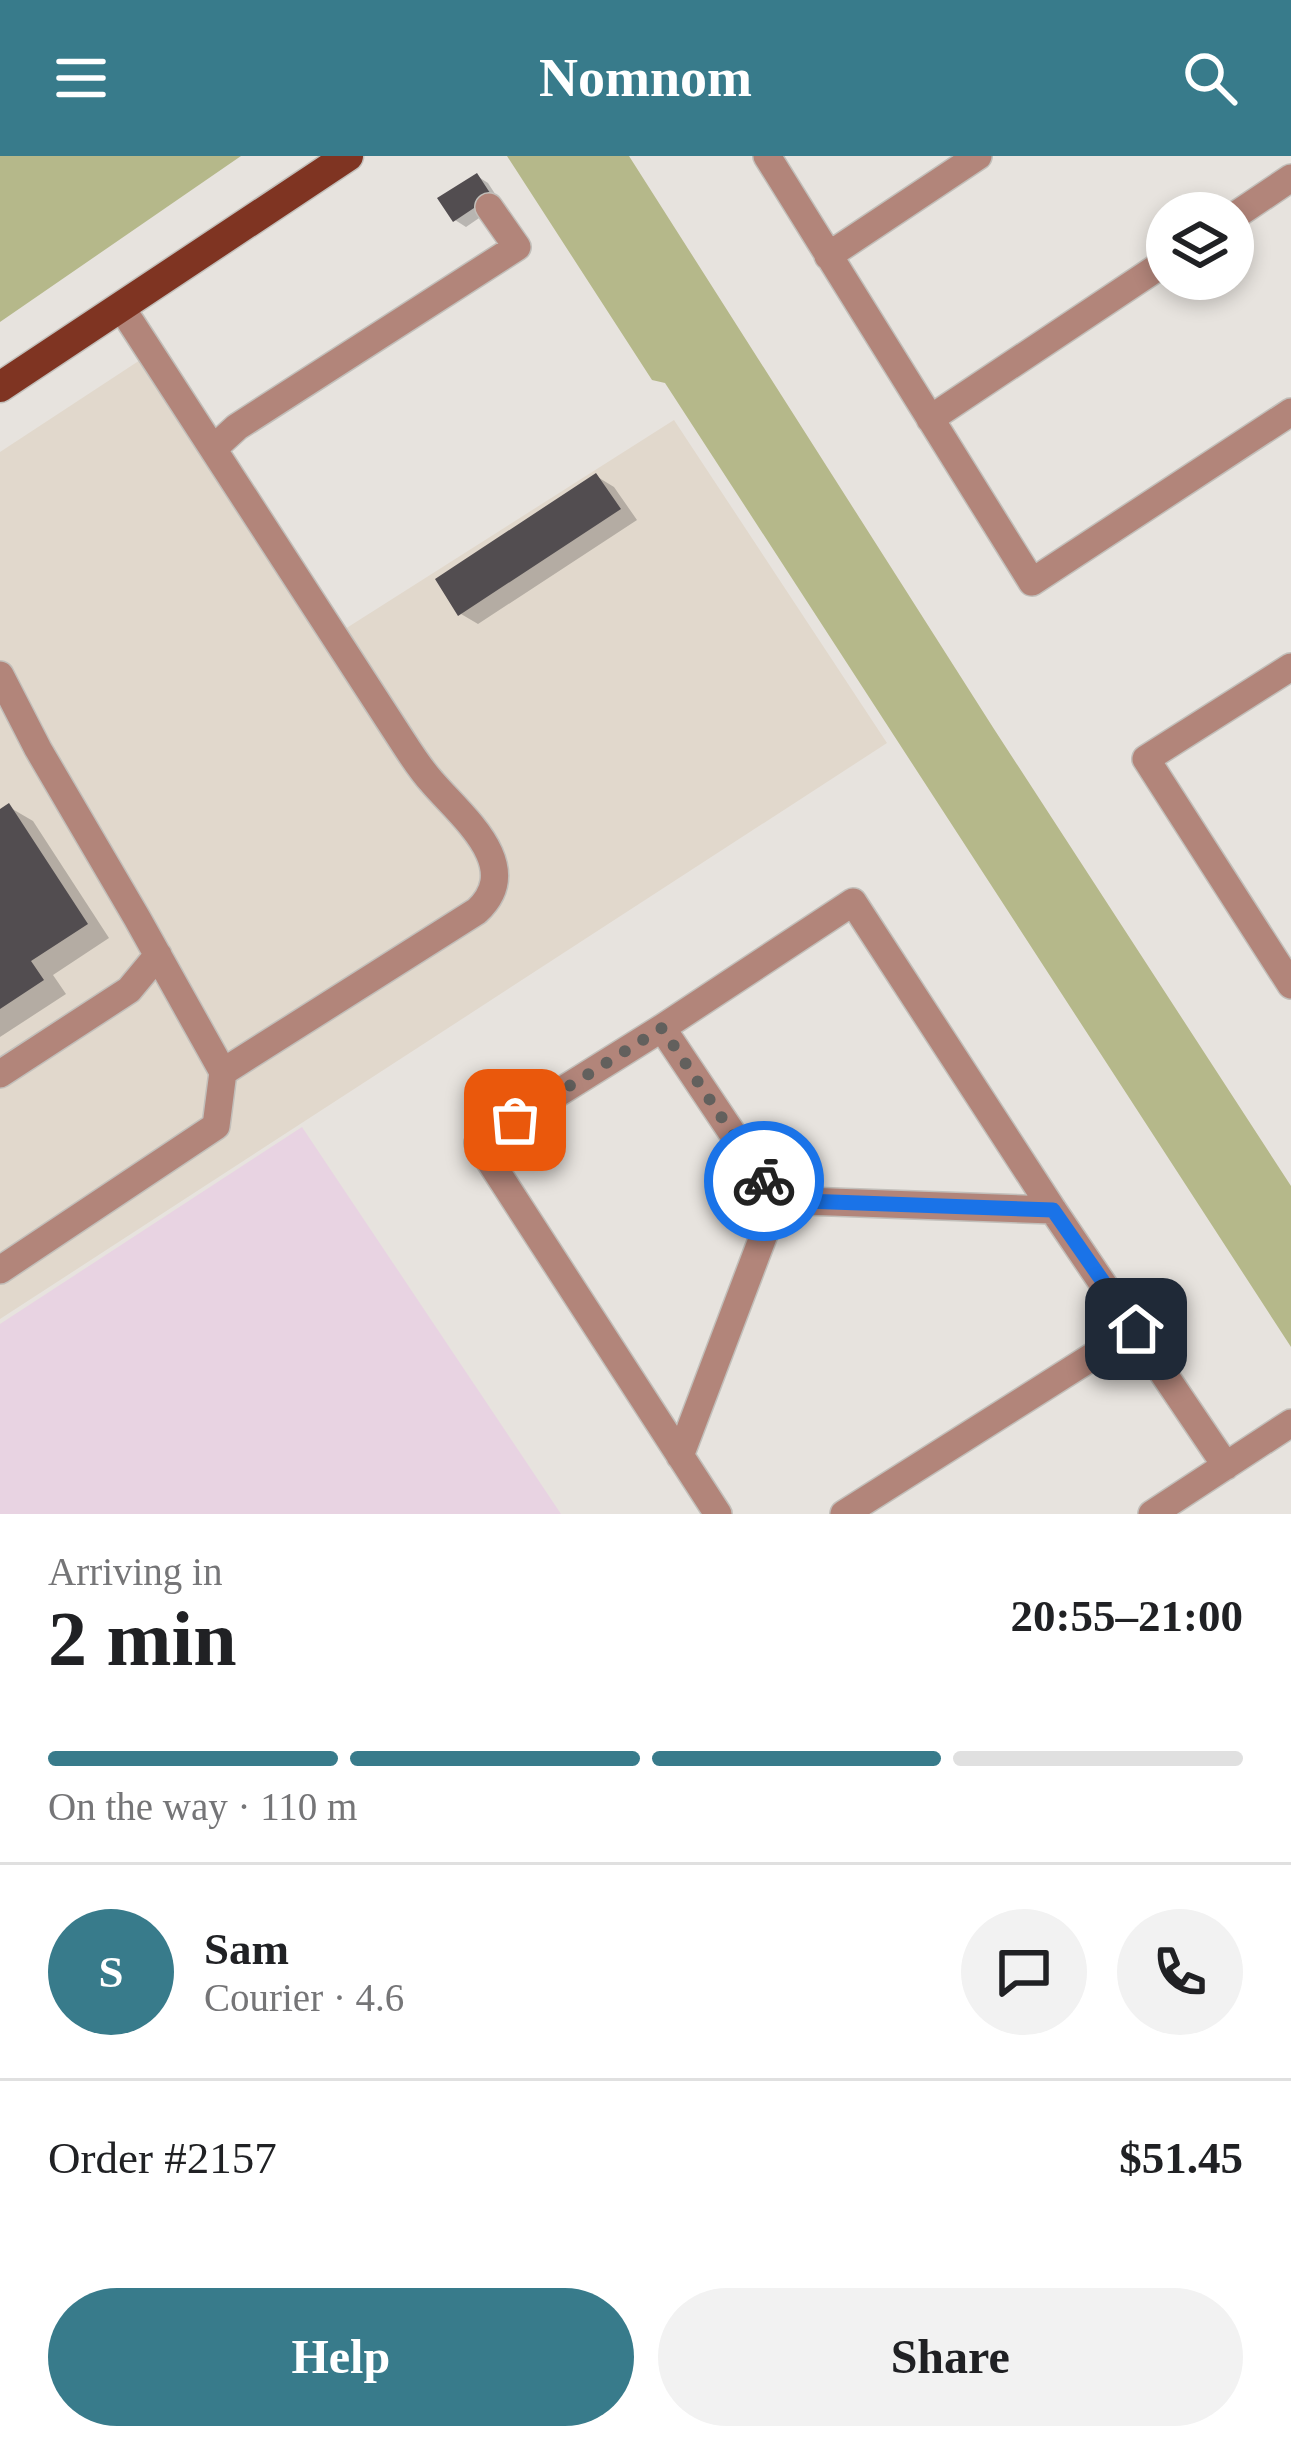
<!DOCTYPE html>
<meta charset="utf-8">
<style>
:root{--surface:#fff;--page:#f2f2f2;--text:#202124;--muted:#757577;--line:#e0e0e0;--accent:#387b8b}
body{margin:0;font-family:"Times New Roman",serif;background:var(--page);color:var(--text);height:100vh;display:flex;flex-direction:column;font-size:45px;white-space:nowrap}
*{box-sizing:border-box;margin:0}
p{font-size:39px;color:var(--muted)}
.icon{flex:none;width:66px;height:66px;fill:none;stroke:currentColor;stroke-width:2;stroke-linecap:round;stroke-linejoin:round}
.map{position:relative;height:1358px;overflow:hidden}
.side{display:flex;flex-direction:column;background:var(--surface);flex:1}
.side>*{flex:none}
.buttons{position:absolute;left:1146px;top:36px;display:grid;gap:24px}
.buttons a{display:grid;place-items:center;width:108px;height:108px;border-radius:50%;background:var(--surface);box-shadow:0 6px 18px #0003;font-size:60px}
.pin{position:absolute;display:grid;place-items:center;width:102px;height:102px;color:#fff;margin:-51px;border-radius:24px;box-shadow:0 6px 18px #0006}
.courier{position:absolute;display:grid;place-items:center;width:120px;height:120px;margin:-60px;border:9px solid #1a73e8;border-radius:50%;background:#fff;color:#222;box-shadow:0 3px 15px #0007}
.head em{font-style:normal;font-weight:600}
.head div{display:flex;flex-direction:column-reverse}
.head{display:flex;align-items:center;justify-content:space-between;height:204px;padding:0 48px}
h1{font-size:78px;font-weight:600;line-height:90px}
.bar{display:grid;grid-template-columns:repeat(4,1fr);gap:18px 12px;align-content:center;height:144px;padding:0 48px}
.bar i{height:15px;border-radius:9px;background:var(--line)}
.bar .on{background:var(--accent)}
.bar p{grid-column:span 4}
.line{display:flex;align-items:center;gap:30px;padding:0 48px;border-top:3px solid var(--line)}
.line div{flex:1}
.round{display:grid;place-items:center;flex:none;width:126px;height:126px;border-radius:63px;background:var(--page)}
.button{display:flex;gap:24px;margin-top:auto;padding:24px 48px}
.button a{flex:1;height:138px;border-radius:72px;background:var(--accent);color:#fff;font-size:48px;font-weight:600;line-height:138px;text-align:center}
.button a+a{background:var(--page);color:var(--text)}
header{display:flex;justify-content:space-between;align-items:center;height:156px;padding:0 48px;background:var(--accent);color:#fff;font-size:54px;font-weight:600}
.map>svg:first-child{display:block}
.built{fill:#e1d8cc}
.education{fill:#e8d3e2}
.green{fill:#b5b88a}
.shadow{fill:#0003}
.building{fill:#524d50}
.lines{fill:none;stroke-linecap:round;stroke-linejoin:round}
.minor-casing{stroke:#c2bfba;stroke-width:30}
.major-casing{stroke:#c2bfba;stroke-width:33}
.minor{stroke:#b2857a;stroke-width:27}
.major{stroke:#7f3422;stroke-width:30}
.done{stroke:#62605d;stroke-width:12;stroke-dasharray:0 21.6}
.route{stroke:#1a73e8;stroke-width:15}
</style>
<header><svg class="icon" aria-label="menu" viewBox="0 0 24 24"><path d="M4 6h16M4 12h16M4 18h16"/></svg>Nomnom<svg class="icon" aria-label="search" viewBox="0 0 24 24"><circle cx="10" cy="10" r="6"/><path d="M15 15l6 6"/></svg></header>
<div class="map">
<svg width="1291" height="1358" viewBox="0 0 1291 1358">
<rect width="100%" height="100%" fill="#e7e3de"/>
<!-- built -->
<path class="built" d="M163 189 345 473 674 264 887 587 0 1163V296Z"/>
<!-- education -->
<path class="education" d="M302 971 561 1358H0V1168Z"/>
<!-- green -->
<path class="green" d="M0 0H241L0 166Z
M507 0H629L994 573 1291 1030V1191L665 227 652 224Z"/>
<!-- shadow -->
<path class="shadow" d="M477 20 488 27 501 47 466 71 455 64Z
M596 320 614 331 637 364 478 468 461 458Z
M9 651 33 665 109 782 53 819 66 838 0 881V657Z"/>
<!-- building -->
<path class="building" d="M477 17 492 40 453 66 437 42Z
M596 317 621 353 458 460 435 423Z
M9 647 88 768 31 805 44 824 0 853V653Z"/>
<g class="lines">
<!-- minor casing -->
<g class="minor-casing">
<path id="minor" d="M767 0 1032 426 1291 256
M1233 61 1291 22
M828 100 978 0
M121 151 403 586C412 600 421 614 432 626 462 661 525 710 477 755L223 916
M930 263 1167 105
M213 293 237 271 517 91 489 51
M1291 511 1146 603 1291 829
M0 519 38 593 137 762 223 916 216 970 0 1114
M662 872 777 1044
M0 918 129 834 158 799
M680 1300 777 1044 1053 1054
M718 1358 478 987 662 872 853 746 1053 1054 1226 1310
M844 1358 1136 1173
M1152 1358 1291 1267"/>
</g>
<!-- major casing -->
<g class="major-casing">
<path id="major" d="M0 231 348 0"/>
</g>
<!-- minor -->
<use href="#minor" class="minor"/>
<!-- major -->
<use href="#major" class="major"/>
</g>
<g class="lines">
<!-- done -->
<path class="done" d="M515 964 662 872 764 1025"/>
<!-- route -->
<path class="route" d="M764 1025 777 1044 1053 1054 1136 1173"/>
</g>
</svg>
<div class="buttons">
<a><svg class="icon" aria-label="layers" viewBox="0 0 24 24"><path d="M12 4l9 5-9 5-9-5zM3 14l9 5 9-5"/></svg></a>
</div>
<div class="pin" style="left:515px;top:964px;background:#ea580c"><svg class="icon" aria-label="bag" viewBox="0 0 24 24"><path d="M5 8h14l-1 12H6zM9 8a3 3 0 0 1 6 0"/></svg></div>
<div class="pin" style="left:1136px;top:1173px;background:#1f2937"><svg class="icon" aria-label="home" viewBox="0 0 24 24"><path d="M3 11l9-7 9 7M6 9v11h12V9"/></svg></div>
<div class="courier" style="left:764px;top:1025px"><svg class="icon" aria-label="bike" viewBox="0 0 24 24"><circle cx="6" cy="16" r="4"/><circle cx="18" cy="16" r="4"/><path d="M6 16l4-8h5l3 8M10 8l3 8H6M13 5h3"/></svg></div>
</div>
<section class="side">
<div class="head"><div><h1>2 min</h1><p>Arriving in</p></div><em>20:55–21:00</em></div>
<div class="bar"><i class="on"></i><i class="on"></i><i class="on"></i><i></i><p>On the way · 110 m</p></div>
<div class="line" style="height:216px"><b class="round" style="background:var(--accent);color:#fff">S</b><div><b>Sam</b><p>Courier · 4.6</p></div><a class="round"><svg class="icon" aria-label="chat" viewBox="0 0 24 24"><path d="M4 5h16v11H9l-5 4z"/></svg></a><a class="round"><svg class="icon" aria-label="phone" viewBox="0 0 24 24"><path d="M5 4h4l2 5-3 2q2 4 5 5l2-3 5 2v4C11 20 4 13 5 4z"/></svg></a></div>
<div class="line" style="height:156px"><div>Order #2157</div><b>$51.45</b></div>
<div class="button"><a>Help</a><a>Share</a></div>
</section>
